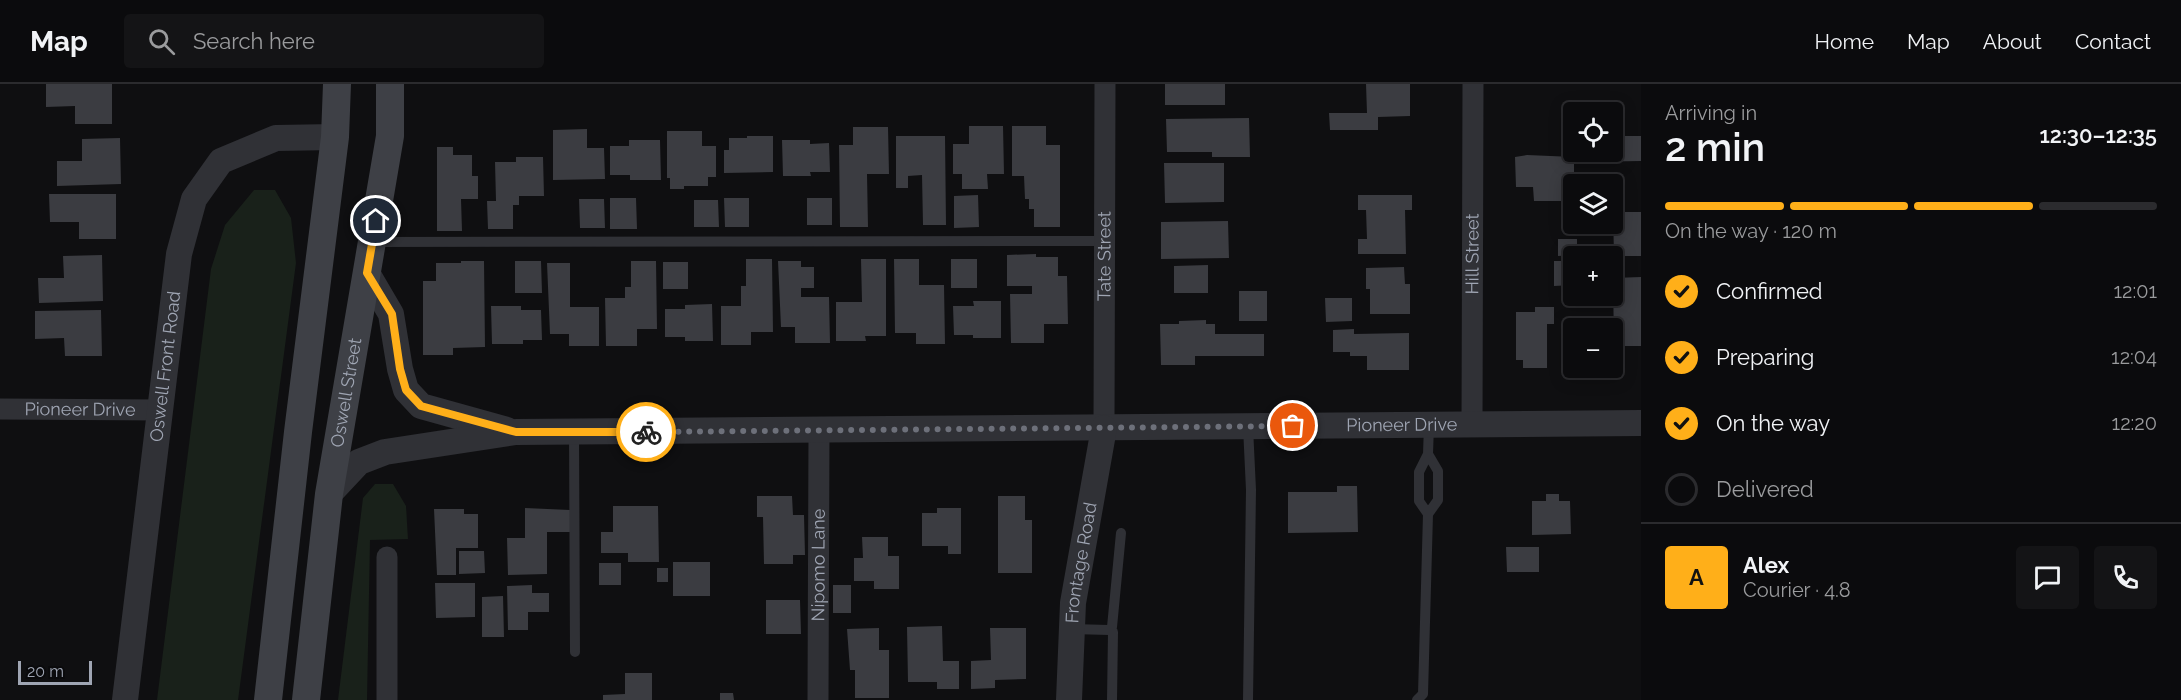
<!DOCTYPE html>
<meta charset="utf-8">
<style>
:root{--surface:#0b0b0d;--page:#141416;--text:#f1f3f6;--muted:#9a9b9d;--line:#2b2b2e;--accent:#ffaf19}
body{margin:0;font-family:Raleway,sans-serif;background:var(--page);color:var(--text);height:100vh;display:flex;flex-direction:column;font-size:22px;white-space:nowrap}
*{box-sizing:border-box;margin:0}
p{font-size:20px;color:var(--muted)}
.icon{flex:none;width:33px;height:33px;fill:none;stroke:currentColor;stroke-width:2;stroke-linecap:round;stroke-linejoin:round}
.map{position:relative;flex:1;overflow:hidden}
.panel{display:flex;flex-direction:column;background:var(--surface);width:540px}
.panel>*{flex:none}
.tools{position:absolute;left:1563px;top:18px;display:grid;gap:12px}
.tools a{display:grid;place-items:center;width:60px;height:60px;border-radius:6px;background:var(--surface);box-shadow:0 3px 15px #0003,0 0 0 2px var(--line);font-size:30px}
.scale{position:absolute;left:18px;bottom:15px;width:74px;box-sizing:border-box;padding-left:6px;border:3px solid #9fa5b3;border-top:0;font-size:16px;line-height:21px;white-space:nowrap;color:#9fa5b3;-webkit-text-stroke:4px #0a0a0c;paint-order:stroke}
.pin{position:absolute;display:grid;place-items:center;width:51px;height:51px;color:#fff;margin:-26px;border:3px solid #fff;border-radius:50%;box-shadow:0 2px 6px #0007}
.courier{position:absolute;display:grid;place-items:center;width:60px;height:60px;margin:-30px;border:4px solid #ffaf19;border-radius:50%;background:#fff;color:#222;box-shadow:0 2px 8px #0007}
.headline em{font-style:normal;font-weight:600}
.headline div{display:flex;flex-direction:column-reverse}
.headline{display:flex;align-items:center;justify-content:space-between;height:102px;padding:0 24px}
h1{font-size:39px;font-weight:600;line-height:45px}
.bar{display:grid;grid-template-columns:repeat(4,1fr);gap:9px 6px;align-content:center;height:72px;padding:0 24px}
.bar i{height:8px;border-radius:4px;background:var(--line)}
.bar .active{background:var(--accent)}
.bar p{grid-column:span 4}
.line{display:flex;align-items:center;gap:15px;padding:0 24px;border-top:2px solid var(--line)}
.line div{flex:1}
.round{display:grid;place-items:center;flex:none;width:63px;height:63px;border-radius:6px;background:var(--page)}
ol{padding:0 24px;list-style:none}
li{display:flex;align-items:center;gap:18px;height:66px}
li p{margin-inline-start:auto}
li .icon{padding:6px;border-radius:50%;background:var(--accent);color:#111;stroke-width:4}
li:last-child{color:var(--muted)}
li i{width:33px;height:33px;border:3px solid var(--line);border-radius:50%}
header{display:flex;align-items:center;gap:36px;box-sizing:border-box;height:84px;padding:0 30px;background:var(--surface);border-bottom:2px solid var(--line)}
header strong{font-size:28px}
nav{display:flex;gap:33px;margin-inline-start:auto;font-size:21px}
.search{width:420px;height:54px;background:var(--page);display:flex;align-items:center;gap:15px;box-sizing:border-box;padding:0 21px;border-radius:6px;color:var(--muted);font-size:22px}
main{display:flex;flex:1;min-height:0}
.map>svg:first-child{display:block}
.green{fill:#19211a}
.building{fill:#3b3c41}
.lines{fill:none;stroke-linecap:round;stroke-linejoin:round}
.service{stroke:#303136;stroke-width:10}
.minor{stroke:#303136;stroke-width:21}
.tertiary{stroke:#303136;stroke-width:26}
.secondary{stroke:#3e4046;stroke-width:28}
.done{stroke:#6d707a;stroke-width:6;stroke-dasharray:0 10.8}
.route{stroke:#ffaf19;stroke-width:8}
.labels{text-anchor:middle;stroke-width:4.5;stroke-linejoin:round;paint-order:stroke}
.street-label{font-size:18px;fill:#9fa5b3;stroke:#0a0a0c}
</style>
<header>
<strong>Map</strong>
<div class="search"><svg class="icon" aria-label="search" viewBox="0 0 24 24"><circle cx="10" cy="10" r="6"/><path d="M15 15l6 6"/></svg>Search here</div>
<nav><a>Home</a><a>Map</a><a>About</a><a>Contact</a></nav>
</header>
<main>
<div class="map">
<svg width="1641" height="616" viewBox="0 0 1641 616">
<rect width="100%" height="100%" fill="#0f0f11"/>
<!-- green -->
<path class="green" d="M254 106H275L291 134 296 179 238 616H157L211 185 225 141Z
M375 400H393L406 422 408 455 370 456 367 616H338L363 414Z"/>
<!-- building -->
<path class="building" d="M46 0H112V40H75V22L46 23Z
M1165 0H1225V21H1165Z
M1366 0H1410V32L1378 33V46H1330L1329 29H1367Z
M1249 34 1250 73H1212V68H1167L1166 35Z
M969 42H1003L1004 90H987L988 105H962V90H953V60H969Z
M1012 42H1046V61H1060V143H1034V125H1029V115H1025L1024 92H1012Z
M853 43H888L889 90H867L868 143H840L839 61H853Z
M587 45V64H604L605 95 553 96V46Z
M667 47H702V62H716V93H708V102H684V105H670V94H667Z
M747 52H773V88L724 89V66H729V54H747Z
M896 52H945L946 141H923L922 91 908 92V104H896Z
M1612 52H1641V77L1584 78 1583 68H1612Z
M120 54 121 100 57 102V77H82V55Z
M629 56H660L661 96H630V91H610V62H629Z
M782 56H810V60L829 59 830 88H810L811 92H783Z
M437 63H453V71H472V92H478V115H461L462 147H437Z
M1527 71 1574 73V117H1534L1533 103H1516L1515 73Z
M516 73H543L544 112H519V121H513V145H488L487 117H496L495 78H516Z
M1164 79H1224V118L1165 119Z
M49 110H116V155H79V138H50Z
M978 111 979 143 954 144V112Z
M1358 111H1412V126H1405L1406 170H1358V155H1367L1366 126H1358Z
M610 114H636L637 145H610Z
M724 114H749V143H725Z
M807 114H832V141H807Z
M579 115H604L605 144H580Z
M694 116H718L719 143H694Z
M1613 128H1641V172H1614Z
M1228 137 1229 174 1161 175V138Z
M1558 155H1577V171L1558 172Z
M1036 170V173H1058V192H1067L1068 240H1044V259H1011L1010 210H1032V202H1007V171Z
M102 171 103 217 39 219 38 194H64L63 172Z
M746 175H772L773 248H751V261H721V222H741V202H746Z
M861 175H886V252H865L866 257H836V218H862Z
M894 175H919V201H944L945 260H916V249H895Z
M951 175H977V204H951Z
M461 177H484L485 263 453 264V271H423V197H436V179H461Z
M515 177H541L542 209H515Z
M631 177H656L657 245H637V262H606L605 214H625V203H631Z
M778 177H801V183H814V204H801V213H829L830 259H795V243H781Z
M1554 177H1574V201L1554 202Z
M663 178H688V205H663Z
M547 179H570V223H599V262H569V250H550Z
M1208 181V209H1174V182Z
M1404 183 1405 200H1410V230H1370V205H1366V184Z
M1641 193V262H1614L1613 194Z
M1239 207H1267V237H1239Z
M1325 214H1352V237L1326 238Z
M973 217H1001V254H973V251H954L953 222H974Z
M712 220 713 257H685V253H665V225H685V221Z
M491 222H521V226H541L542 256H523V260H492Z
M1535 223H1554V240H1547V284H1523V276H1516V228H1535Z
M101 226 102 272H65L64 254 35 255V227Z
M1206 236V240H1215V250H1264V272H1195V281H1161L1160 240H1179V237Z
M1354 245V250L1409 249V286H1367V272H1350V268H1333V246Z
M1337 402H1357L1358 448 1288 449V408H1337Z
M1546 410H1559V417H1570L1571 450 1532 451V417H1546Z
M757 412H792L793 431H804L805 471H793V480H764L763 433H757Z
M998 412H1025V436H1032V489H998Z
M613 422H658L659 478H628V469H601V448H613Z
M525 424 570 426V448H547V490L508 491 507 454H525Z
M937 424H961V470H948V462H922V429H937Z
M434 425H464V430H478V464H456V491H437Z
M862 453H888V472H899V505H874V497H854V474H863Z
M1506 463H1539V488H1507Z
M459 467H484L485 489 459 490Z
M673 478H710V512H673Z
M599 479H621V501H599Z
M657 484H668V498H657Z
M435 499H475V533L436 534Z
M532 501V509H549V528H528V546H508L507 502Z
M833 501H851V529H833Z
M503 512 504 553H482V513Z
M766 516H800L801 550H766Z
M942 542 943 577H959V605H937V598H908L907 543Z
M879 544V566H889V614H855V586H850L847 545Z
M990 544H1026V595L995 596V604L971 605V577L991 576Z
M625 589H652V616H603V611L625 610Z
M720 609H733L734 616H720Z"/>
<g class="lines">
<!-- service -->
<path class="service" d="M373 158 1105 157
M574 348 575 568
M1428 430 1419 417V388L1428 370 1429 341
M1072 545 1109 546 1113 548 1112 616
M1109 546 1112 543 1121 449
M1248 616 1251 406 1248 343
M1417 616 1423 610 1428 430 1438 416V387L1428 370"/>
<!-- minor -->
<g class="minor">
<path id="s1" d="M0 325 160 326"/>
<path id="s2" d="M1472 340 1473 0"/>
<path id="s3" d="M1104 344 1105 0"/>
<path d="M387 616V473"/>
<path id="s4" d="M818 616 819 346"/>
</g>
<!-- tertiary -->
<g class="tertiary">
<path d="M367 189 391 230 400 285 406 306 421 322 507 346"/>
<path id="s5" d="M329 410 359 378 385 368 516 348 1641 339"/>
<path id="s6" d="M125 616 179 170 194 115 221 77 276 54 335 53"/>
<path id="s7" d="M1069 616 1073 519 1104 344"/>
</g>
<!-- secondary -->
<g class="secondary">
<path d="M268 616 298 348 335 53 337 0"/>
<path id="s8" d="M306 616 329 410 390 52V0"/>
</g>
</g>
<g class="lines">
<!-- done -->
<path class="done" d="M646 348 1293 342"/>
<!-- route -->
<path class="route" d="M376 137 367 189 392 230 400 285 406 306 421 322 516 348H646"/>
</g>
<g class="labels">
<!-- street labels -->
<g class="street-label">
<text dy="6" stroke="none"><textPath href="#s2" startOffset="170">Hill Street</textPath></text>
<text dy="6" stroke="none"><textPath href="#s3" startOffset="172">Tate Street</textPath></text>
<text dy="6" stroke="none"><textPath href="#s6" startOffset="336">Oswell Front Road</textPath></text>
<text dy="6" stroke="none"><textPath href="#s8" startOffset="310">Oswell Street</textPath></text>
<text dy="6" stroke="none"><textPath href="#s1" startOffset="80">Pioneer Drive</textPath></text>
<text dy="6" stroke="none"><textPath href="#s5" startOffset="1090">Pioneer Drive</textPath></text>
<text dy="6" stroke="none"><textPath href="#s7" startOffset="138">Frontage Road</textPath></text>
<text dy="6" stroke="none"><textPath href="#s4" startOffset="135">Nipomo Lane</textPath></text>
</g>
</g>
</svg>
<div class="tools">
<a><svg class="icon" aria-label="locate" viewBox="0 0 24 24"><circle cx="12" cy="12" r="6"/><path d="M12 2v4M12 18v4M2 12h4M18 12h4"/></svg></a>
<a><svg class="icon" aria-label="layers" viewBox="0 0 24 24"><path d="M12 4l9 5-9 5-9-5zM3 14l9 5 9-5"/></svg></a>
<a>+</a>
<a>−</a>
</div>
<div class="scale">20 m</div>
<div class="pin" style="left:1293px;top:342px;background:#ea580c"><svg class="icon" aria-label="bag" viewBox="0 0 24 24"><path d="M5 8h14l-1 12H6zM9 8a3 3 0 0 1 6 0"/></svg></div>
<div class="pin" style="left:376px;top:137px;background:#1f2937"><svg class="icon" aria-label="home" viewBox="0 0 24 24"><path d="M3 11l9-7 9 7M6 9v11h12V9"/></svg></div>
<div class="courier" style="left:646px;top:348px"><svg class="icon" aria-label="bike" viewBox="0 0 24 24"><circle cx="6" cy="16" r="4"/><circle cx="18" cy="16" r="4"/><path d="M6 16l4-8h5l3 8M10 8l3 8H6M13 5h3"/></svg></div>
</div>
<section class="panel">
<div class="headline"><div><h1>2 min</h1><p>Arriving in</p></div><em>12:30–12:35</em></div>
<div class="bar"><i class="active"></i><i class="active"></i><i class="active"></i><i></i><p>On the way · 120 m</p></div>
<ol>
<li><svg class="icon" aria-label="check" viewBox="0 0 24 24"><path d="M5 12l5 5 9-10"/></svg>Confirmed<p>12:01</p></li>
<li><svg class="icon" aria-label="check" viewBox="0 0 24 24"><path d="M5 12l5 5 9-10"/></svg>Preparing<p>12:04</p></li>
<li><svg class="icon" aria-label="check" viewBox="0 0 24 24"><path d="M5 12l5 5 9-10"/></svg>On the way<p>12:20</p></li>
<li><i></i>Delivered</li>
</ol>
<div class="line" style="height:108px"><b class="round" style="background:var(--accent);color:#111">A</b><div><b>Alex</b><p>Courier · 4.8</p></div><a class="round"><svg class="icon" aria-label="chat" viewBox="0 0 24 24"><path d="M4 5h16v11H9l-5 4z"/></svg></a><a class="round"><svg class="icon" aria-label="phone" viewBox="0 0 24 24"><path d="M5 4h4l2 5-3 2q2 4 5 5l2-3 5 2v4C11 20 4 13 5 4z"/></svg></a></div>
</section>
</main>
